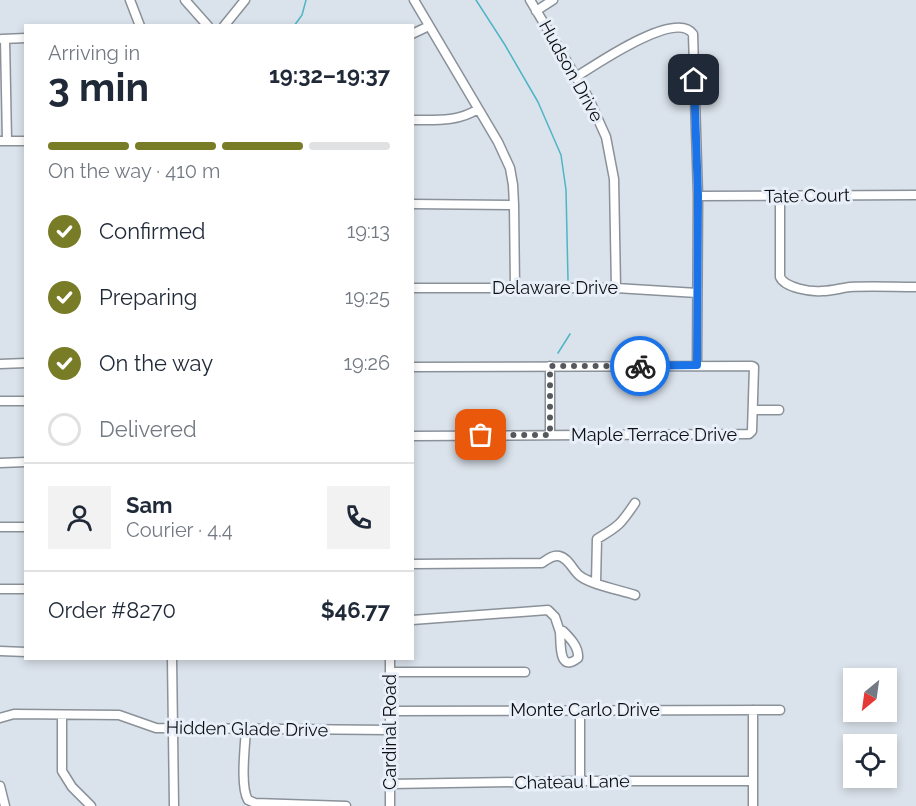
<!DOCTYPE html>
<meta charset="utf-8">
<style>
:root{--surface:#fff;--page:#f2f2f3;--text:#1f2937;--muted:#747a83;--line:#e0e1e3;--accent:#797c26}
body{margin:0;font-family:Raleway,sans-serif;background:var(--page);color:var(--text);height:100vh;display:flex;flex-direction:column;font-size:22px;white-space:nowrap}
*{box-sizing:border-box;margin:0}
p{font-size:20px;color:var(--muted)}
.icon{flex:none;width:33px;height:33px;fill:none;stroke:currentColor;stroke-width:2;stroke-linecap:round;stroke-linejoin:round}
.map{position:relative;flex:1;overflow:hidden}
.side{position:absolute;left:24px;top:24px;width:390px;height:636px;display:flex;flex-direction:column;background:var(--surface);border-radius:0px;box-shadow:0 3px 9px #0003}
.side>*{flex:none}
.needle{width:39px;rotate:209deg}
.controls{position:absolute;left:843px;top:668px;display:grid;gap:12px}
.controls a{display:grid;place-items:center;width:54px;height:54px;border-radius:0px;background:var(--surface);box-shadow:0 3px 9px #0003;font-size:30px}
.pin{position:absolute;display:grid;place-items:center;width:51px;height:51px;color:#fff;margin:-26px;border-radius:12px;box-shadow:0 3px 9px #0006}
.courier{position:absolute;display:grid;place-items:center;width:60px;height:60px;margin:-30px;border:4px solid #1a73e8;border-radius:50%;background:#fff;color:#222;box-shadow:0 2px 8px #0007}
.overview em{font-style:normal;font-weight:700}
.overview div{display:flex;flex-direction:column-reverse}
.overview{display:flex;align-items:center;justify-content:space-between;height:102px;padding:0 24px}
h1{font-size:39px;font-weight:700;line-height:45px}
.bar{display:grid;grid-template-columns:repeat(4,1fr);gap:9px 6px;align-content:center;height:72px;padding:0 24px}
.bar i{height:8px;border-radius:4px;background:var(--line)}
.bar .current{background:var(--accent)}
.bar p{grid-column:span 4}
.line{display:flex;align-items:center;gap:15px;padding:0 24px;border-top:2px solid var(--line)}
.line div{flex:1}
.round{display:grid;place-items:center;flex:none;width:63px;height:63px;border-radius:0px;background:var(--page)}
ol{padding:0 24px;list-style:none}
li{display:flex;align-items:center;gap:18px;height:66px}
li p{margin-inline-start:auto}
li .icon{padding:6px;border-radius:50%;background:var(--accent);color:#fff;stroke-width:4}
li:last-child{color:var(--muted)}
li i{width:33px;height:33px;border:3px solid var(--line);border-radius:50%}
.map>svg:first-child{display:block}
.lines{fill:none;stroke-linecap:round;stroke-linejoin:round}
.stream{stroke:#4eb5c6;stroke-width:1.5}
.minor-casing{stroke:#8a9199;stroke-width:11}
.minor{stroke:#fff;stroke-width:8}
.done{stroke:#55595e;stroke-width:6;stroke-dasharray:0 10.8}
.route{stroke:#1a73e8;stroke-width:8}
.labels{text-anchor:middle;stroke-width:6;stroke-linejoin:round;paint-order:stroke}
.street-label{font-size:18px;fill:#0d0f12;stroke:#e8eff9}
</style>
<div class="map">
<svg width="916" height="806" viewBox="0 0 916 806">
<rect width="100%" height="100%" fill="#dae2eb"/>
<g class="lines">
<!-- stream -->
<path class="stream" d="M476 0 505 45 538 102 561 155 566 190 568 280
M294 26 302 15 306 0
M558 353 570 334"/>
<!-- minor casing -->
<g class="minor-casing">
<path id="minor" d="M130 0 140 26
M185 0 208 26
M414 0 498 142 510 168 513 185 514 205 515 288
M530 0 588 97 606 137 614 179 616 288
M536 11 553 0
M224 26 245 0
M412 34 429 26
M2 39 26 38
M5 39 7 141
M576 77C595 65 676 9 693 34L698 196 697 365
M412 120C436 120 458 122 478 109
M0 141H26
M698 196 916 195
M780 196V277C785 288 811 292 822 291 832 291 841 288 850 287 872 286 894 287 916 287
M412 204 514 205
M412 288H616L697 293
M0 364 26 363
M412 367 752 366 754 367 752 431 749 434 412 436
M0 401H26
M753 410H779
M550 435V366
M0 463 26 462
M0 527H26
M412 564 542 563C548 559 552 555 559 556 569 558 573 571 580 576 592 585 620 590 635 595
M596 583 597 539C619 526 621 524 635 503
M0 589H26
M412 620 548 610 555 617 560 632
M563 631C570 638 579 647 578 658 558 674 561 642 560 632Z
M0 651 26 652
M172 658 174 806
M390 658V806
M390 672H525
M390 711 780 710
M62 715V771L72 787 91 806
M0 718 14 714 119 715 156 728 390 730
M246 729C245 747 240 786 248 800L255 803 346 806
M580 781V710
M390 784 580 781H753
M0 786 5 806
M753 806V710"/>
</g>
<!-- minor -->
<use href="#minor" class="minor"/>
</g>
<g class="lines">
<!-- done -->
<path class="done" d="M481 435H550V366H640"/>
<!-- route -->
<path class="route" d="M640 366 697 365 698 196 694 80"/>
</g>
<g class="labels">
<!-- street labels -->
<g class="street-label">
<text transform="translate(571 71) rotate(61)" y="6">Hudson Drive</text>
<text transform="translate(807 196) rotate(-1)" y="6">Tate Court</text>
<text x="555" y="294">Delaware Drive</text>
<text x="654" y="441">Maple Terrace Drive</text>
<text x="585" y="716">Monte Carlo Drive</text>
<text transform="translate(247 729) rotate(1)" y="6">Hidden Glade Drive</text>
<text transform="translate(390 732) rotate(-90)" y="6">Cardinal Road</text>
<text transform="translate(572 782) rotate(-1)" y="6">Chateau Lane</text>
</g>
</g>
</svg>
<div class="controls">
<a><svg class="needle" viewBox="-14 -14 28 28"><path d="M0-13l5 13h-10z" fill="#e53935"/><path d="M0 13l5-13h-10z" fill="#747a83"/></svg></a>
<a><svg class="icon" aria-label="locate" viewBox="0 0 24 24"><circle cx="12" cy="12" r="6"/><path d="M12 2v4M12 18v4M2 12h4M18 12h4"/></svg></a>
</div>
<div class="pin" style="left:481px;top:435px;background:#ea580c"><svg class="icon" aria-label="bag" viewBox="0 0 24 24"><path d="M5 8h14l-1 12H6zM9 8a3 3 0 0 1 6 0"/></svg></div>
<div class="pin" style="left:694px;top:80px;background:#1f2937"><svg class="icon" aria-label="home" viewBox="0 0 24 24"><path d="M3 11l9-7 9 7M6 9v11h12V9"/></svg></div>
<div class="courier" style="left:640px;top:366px"><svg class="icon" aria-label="bike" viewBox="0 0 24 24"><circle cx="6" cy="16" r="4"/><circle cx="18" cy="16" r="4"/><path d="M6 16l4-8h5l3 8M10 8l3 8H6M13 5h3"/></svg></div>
<section class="side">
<div class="overview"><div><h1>3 min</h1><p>Arriving in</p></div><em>19:32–19:37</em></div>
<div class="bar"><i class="current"></i><i class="current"></i><i class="current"></i><i></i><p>On the way · 410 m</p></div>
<ol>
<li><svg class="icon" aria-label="check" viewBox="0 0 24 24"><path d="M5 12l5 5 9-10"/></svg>Confirmed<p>19:13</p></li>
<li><svg class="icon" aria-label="check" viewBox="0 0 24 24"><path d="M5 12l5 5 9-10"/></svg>Preparing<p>19:25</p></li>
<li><svg class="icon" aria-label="check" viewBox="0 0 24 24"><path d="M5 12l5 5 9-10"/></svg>On the way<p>19:26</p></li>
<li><i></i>Delivered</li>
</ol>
<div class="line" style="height:108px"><a class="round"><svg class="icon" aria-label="person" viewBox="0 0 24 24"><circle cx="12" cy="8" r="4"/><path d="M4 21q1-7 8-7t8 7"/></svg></a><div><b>Sam</b><p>Courier · 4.4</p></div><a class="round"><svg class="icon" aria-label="phone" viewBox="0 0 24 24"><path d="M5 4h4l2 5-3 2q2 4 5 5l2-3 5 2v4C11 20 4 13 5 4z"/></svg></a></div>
<div class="line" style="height:78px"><div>Order #8270</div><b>$46.77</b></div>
</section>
</div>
